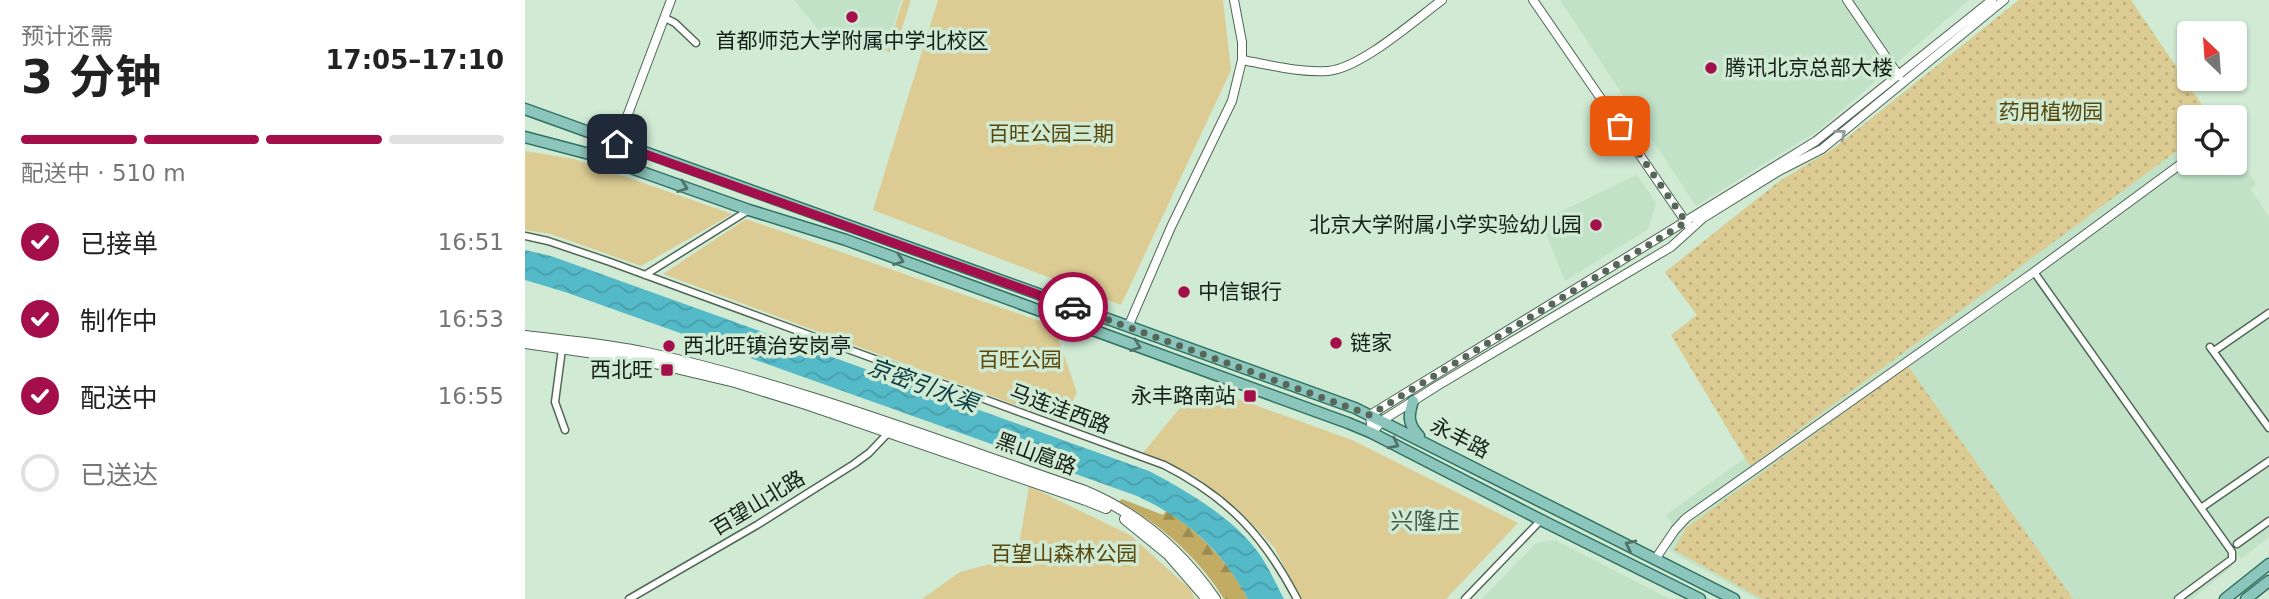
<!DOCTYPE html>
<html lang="zh">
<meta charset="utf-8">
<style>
:root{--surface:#fff;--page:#f2f2f2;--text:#222;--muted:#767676;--line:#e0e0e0;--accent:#a40e4a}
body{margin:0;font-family:"DejaVu Sans","Noto Sans SC",sans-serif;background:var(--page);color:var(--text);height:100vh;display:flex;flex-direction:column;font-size:26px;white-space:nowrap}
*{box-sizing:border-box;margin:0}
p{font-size:23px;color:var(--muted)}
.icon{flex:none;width:38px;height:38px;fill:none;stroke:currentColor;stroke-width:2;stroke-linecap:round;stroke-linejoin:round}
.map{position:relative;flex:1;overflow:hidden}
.side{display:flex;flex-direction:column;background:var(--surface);width:525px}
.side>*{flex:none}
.needle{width:46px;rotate:335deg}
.buttons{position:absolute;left:1652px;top:21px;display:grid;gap:14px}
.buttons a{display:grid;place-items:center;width:70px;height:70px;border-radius:7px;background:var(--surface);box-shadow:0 2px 5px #0004;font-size:35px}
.pin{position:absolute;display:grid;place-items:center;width:60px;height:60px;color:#fff;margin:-30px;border-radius:14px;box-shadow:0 4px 10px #0006}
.courier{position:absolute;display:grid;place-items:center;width:70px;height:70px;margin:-35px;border:5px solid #a40e4a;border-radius:50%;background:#fff;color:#222;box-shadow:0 2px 9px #0007}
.overview em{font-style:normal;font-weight:700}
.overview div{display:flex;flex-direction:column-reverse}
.overview{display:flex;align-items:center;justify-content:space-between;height:119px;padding:0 21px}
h1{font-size:46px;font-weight:700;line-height:52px}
.bar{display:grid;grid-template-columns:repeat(4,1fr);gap:10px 7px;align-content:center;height:84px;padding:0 21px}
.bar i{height:9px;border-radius:5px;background:var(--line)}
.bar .active{background:var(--accent)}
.bar p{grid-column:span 4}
ol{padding:0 21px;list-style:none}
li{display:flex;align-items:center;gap:21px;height:77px}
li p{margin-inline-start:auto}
li .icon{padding:7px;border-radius:50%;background:var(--accent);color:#fff;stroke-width:4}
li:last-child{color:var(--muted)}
li i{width:38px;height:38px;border:4px solid var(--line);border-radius:50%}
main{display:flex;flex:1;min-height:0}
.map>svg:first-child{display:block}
.built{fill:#c1e2c7}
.grass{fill:url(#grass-dots)}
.forest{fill:url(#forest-firs)}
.park{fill:#dccb93}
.water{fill:url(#water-waves)}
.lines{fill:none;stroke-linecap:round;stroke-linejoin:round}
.minor-casing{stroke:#506754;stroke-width:9}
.tertiary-casing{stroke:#506754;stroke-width:10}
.secondary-casing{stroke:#506754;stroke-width:12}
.primary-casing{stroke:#307264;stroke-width:13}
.minor{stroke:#fff;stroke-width:6}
.tertiary{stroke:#fff;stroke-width:8}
.secondary{stroke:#fff;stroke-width:10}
.primary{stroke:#8bc5bb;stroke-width:10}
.oneway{stroke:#969a97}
.oneway2{stroke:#507269}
.done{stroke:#566659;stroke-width:7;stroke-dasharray:0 12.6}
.route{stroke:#a40e4a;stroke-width:9}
.poi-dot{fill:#a40e4a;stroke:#d0ead4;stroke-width:2.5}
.labels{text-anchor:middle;stroke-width:7;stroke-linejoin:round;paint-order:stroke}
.poi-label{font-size:21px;fill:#151f17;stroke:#d0ead4;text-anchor:start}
.park-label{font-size:21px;fill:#58480e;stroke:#d0ead4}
.street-label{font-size:21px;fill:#151f17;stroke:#d0ead4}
.water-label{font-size:23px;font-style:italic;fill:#0b3b42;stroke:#d0ead4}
.neighbourhood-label{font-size:23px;fill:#445a48;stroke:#d0ead4}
</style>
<main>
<section class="side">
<div class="overview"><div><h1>3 分钟</h1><p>预计还需</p></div><em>17:05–17:10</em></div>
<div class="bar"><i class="active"></i><i class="active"></i><i class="active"></i><i></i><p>配送中 · 510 m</p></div>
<ol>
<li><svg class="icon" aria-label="check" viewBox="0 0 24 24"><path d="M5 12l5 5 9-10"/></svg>已接单<p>16:51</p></li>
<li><svg class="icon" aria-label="check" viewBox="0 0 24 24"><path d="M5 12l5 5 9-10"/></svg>制作中<p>16:53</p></li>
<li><svg class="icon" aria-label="check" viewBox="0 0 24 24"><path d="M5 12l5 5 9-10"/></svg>配送中<p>16:55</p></li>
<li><i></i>已送达</li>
</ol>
</section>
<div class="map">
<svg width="1744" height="599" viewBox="0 0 1744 599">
<defs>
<pattern id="grass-dots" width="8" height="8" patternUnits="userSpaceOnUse" patternTransform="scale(1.75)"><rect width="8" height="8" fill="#dccb93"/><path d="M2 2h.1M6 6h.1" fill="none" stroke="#bcae7e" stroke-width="1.8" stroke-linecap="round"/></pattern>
<pattern id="forest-firs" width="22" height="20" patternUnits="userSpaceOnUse" patternTransform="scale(1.75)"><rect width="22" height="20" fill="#c2ab63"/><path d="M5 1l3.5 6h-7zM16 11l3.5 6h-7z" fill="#9c8b51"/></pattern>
<pattern id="water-waves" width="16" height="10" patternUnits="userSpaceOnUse" patternTransform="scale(1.75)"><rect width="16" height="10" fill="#54bac8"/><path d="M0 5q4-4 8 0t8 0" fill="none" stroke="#489fab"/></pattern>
</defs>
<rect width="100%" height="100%" fill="#d0ead4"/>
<!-- built -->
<path class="built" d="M269 0H376L362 51 297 34Z
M1035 0H1444L1294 130 1171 206Z
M1494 0H1606L1685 117H1664V163H1710V153L1731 184 1726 190 1744 217V537L1716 559 1703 540 1698 542 1707 567 1667 599H1232L1145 551 1146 522 1141 515 1220 458 1146 335 1172 315 1140 272 1256 180 1308 149Z
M1112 175 1131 203 1123 229 1040 281 1016 221Z
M1030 540 1145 599H957L1011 543Z"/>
<!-- grass -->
<path class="grass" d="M1494 0H1606L1685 117H1664V142L1225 466 1146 335 1172 315 1140 272 1256 180 1308 149Z
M1383 366 1548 599H1237L1149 550 1161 528Z"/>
<!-- forest -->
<path class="forest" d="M597 499 638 515 642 510C677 535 703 561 723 599H699C673 557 636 525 594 501Z"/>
<!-- park -->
<path class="park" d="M378 0H386L369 53 362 52Z
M413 0H698L706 70 596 305 348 210Z
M0 151 49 159 207 214 116 266 26 234 0 230Z
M221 219 529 326 552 393 537 422 138 274Z
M674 385 827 440 993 523 921 599H776L749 547 717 513 670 476 617 454Z
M504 486 605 535 665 589 670 599H397L435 572 492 557Z"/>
<!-- water -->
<path class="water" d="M0 250 26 256 624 471C662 491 707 517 733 552 743 566 751 584 759 599H723C696 549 663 520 612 496L40 292 0 280Z"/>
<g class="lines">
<!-- minor casing -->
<g class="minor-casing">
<path id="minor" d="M140 18 150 23 171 43
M0 236 23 241 85 262 639 465C703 497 739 536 772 599
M1509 272 1707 552V559L1653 599
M120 275 224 210
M1685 347 1744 428
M37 349 30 402 40 430
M1689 351 1744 313
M1676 508 1744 461
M1712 544 1744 521
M104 599 232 525 329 464 344 453 365 431
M940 599 1016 520"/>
</g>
<!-- tertiary casing -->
<g class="tertiary-casing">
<path id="tertiary" d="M1008 0 1163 225
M1322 0 1374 76
M717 60C745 65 775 73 803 71 836 68 890 20 917 0
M92 143 146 0
M603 327 646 227 707 101 717 60V42L709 0
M847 433 858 420 912 386 1146 247 1178 218 1254 171 1297 149 1479 0
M847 433 845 415 1291 141 1467 0
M1131 558 1150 530 1161 518 1509 272 1664 158"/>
</g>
<!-- secondary casing -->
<g class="secondary-casing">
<path id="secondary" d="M0 336C40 341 82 344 122 353 272 386 415 442 560 491 613 513 657 552 690 599
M0 343 117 360 210 382 281 404 561 500 581 508
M600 519 643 554 682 599"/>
</g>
<!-- primary casing -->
<g class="primary-casing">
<path id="primary" d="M0 109 830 408 1209 599
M0 137 72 156 224 210 321 240 823 423 847 433 1016 520 1175 599
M888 401C883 416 883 424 894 436
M1700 599 1744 564
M1721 599 1744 581"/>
</g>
<!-- minor -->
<use href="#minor" class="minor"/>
<!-- tertiary -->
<use href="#tertiary" class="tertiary"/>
<!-- secondary -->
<use href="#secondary" class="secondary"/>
<!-- primary -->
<use href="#primary" class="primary"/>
</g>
<!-- one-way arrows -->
<defs><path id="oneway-chevron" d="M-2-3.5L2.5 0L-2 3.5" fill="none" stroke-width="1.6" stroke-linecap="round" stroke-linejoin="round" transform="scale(1.75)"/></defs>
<use class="oneway" href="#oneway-chevron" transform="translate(1316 134) rotate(-38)"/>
<g class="oneway2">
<use href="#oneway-chevron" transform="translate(158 187) rotate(20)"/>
<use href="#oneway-chevron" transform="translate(374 260) rotate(20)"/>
<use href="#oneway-chevron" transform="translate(611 346) rotate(20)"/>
<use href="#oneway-chevron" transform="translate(869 444) rotate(27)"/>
<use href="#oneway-chevron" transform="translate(1105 545) rotate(-154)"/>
</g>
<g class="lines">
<!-- done -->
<path class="done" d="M548 307 845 415 1161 222 1095 126"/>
<!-- route -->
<path class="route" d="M92 144 548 307"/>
</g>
<!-- markers -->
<g class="poi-dot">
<circle cx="327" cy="17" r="7"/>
<circle cx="1186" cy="68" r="7"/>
<circle cx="1071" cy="225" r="7"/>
<circle cx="659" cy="292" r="7"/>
<circle cx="811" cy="343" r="7"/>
<circle cx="144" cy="346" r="7"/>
<rect x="135" y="363" width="14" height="14" rx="3.5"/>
<rect x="718" y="389" width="14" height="14" rx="3.5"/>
</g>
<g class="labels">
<!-- poi labels -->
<g class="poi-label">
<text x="327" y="48" text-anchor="middle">首都师范大学附属中学北校区</text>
<text x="1200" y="75">腾讯北京总部大楼</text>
<text x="1057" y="232" text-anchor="end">北京大学附属小学实验幼儿园</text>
<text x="673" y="299">中信银行</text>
<text x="825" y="350">链家</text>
<text x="158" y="353">西北旺镇治安岗亭</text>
<text x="128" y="377" text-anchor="end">西北旺</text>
<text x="711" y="403" text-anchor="end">永丰路南站</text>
</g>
<!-- park labels -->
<g class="park-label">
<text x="1526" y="119">药用植物园</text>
<text x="526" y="141">百旺公园三期</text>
<text x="495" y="367">百旺公园</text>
<text x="539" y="561">百望山森林公园</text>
</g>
<!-- street labels -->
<g class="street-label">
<text transform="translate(535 409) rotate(20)" y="7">马连洼西路</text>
<text transform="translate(935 438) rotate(27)" y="7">永丰路</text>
<text transform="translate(511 454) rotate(20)" y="7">黑山扈路</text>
<text transform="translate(233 503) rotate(-31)" y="7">百望山北路</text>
</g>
<!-- water labels -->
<g class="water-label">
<text transform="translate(398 385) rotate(20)" y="8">京密引水渠</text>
</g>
<!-- neighbourhood labels -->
<g class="neighbourhood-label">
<text x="900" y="529">兴隆庄</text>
</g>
</g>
</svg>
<div class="buttons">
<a><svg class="needle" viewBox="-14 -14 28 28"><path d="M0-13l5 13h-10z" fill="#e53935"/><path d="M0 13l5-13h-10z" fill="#767676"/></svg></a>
<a><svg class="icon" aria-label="locate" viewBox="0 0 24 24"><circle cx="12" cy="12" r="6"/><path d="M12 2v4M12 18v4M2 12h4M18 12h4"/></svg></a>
</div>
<div class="pin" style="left:1095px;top:126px;background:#ea580c"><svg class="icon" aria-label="bag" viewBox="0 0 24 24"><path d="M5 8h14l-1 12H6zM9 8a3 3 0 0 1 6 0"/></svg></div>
<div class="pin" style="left:92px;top:144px;background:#1f2937"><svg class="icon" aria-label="home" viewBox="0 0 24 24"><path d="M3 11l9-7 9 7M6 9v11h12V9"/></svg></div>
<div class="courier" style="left:548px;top:307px"><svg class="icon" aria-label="car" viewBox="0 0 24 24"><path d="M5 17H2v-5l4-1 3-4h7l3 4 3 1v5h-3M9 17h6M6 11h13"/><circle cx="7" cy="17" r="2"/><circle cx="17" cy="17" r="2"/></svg></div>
</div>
</main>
